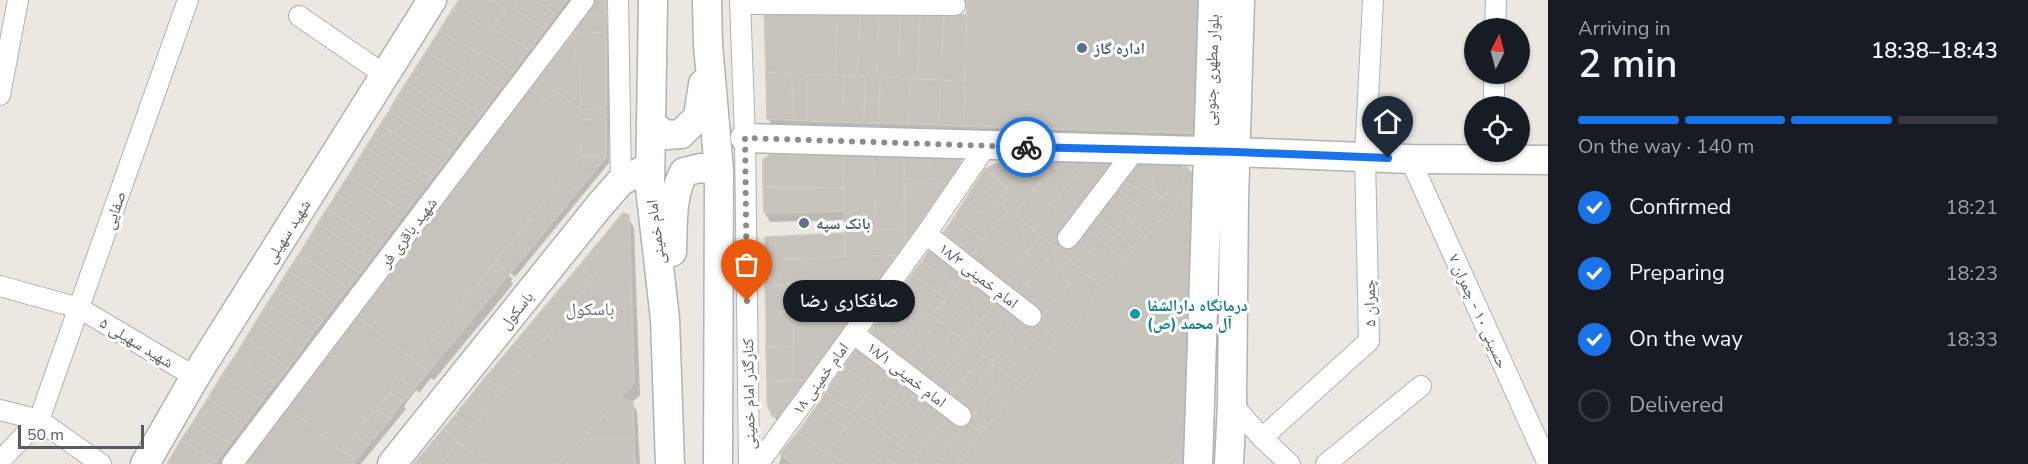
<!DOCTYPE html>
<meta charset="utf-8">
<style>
:root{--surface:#171b24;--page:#20242c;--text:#f1f3f6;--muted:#9ea1a6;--line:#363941;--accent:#1a73e8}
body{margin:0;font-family:"Nunito Sans","Noto Naskh Arabic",sans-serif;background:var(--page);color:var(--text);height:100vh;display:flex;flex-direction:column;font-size:22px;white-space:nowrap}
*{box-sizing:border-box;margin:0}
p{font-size:20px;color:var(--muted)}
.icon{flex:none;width:33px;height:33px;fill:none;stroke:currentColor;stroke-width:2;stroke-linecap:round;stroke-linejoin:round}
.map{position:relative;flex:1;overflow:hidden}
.side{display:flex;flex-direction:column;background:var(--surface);width:480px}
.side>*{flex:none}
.needle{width:39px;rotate:6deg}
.controls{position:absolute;left:1464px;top:18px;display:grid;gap:12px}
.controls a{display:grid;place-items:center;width:66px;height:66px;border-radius:50%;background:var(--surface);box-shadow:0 2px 4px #0004;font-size:30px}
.scale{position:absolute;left:18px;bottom:15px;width:126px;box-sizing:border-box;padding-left:6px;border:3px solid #585b5f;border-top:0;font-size:16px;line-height:21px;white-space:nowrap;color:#585b5f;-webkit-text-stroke:4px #fff;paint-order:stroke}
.pin{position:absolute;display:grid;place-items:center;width:51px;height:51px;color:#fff;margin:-62px -26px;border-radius:50% 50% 50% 0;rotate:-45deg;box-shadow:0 0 6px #0007}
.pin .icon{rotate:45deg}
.courier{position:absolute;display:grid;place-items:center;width:60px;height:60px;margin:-30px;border:4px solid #1a73e8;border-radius:50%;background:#fff;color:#222;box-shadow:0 2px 8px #0007}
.bubble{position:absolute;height:42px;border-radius:21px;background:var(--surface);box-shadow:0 2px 4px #0004;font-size:20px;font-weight:600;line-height:42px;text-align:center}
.overview em{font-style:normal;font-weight:600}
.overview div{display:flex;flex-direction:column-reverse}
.overview{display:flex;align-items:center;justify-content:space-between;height:102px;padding:0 30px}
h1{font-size:39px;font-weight:600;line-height:45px}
.bar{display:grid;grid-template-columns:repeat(4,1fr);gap:9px 6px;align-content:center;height:72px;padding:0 30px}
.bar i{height:8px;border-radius:4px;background:var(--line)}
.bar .active{background:var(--accent)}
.bar p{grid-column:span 4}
ol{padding:0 30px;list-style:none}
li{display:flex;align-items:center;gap:18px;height:66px}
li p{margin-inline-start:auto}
li .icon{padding:6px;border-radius:50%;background:var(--accent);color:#fff;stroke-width:4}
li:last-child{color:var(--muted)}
li i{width:33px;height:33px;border:3px solid var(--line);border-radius:50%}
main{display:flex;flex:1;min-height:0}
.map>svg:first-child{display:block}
.shadow{fill:#0003}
.building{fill:#c6c2bc;stroke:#cecabf;stroke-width:1.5}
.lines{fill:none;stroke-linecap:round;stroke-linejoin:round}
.street-casing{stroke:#b0b2b6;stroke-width:22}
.secondary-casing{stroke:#afb2b6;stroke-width:31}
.street{stroke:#fff;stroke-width:20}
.secondary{stroke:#fff;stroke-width:28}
.done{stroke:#8b8c8c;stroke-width:6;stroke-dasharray:0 10.8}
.route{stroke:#1a73e8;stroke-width:8}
.service-dot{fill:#5c6f8a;stroke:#fff;stroke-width:2}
.culture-dot{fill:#0f9aa8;stroke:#fff;stroke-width:2}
.labels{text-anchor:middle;stroke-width:6;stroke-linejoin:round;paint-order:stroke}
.service-label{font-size:16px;font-weight:bold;fill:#4e5e75;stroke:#fff;text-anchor:start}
.street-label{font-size:16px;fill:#585b5f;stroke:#fff}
.culture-label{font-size:16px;font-weight:bold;fill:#0d838f;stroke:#fff;text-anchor:start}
.neighbourhood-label{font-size:18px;fill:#696d71;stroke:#fff}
</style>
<main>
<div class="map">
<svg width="1548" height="464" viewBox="0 0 1548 464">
<rect width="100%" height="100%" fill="#eae8e0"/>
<!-- shadow -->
<path class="shadow" d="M460 0H575L222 464H168Z
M597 0H607V19L611 43 612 131H609V163L515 277 505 268V272L513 279 511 281 513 284 434 380 431 378 419 393 416 390 404 406 406 409 361 464H242L576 33Z
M769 0H1207L1204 137 772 125 768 119 766 9 968 20 969 3Z
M770 157 959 158 963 164V170L778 423 769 407 766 238 846 235V220L770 222 765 213Z
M1008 160 1109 163 1113 169 1060 244 1066 252 1184 166 1186 464H779L782 455 858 349 963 430 971 420 875 337 872 331 933 249 1032 331 1042 319 948 239 945 233 986 170Z
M624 215 628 216 634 228 640 395 632 403 637 411 640 464H416Z"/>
<!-- building -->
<path class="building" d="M459 0H491L505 7 491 31 453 9Z
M491 0H517L512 8 507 5 505 7Z
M517 0H535L556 14 545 29 512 8Z
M535 0H567L556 14Z
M595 0H606V15H584Z
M967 0H1199L1196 121 1192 133 964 126Z
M507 5 545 29 529 50 493 28Z
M764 8 838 10 835 75 766 72Z
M453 9 491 31 478 53 439 31Z
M838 10 860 11 857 76 835 75Z
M860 11 879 12 877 77 857 76Z
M879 12H900L898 78 877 77Z
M900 12 920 13 918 79 898 78Z
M920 13 944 14 941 80 918 79Z
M944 14 967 15 965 81 941 80Z
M584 15H606V32L574 33V28Z
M493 28 529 50 513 72 480 50Z
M439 31 478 53 464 75 426 52Z
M606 32V109L581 110 579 62H575L574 33Z
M574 33 575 62H579L581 110 553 90 547 101 528 88Z
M480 50 513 72 499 90 468 68Z
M426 52 464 75 452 94 415 69Z
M468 68 499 90 481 114 452 94Z
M415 69 481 114 472 125 406 83Z
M766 72 792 73 793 120 767 119Z
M792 73 807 74V121L793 120Z
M807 74 844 75 842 122 807 121Z
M844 75 865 76 864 123 842 122Z
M865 76 880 77 879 123H864Z
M880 77 911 79 909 124 879 123Z
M911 79 941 80 939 125 909 124Z
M941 80 965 81 964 126 939 125Z
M406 83 472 125 462 138 397 97Z
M528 88 547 101 553 90 581 110 606 109V119L582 120 581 156 416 362 355 314Z
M397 97 462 138 452 151 389 111Z
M389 111 452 151 443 164 380 125Z
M606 119V157L581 156 582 120Z
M380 125 443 164 432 178 373 136Z
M373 136 432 178 424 188 366 147Z
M366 147 424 188 415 199 357 162Z
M770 155H843V188L763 187V160Z
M843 155 873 156 876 231 845 233Z
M581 156 606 157 574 195 559 183Z
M873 156H904L905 229 876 231Z
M904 156H929L930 183H904Z
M929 156H960L961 164 948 183H930Z
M1008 158 1029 159 1008 188 985 169Z
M1029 159 1058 160 1014 214 998 202Z
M1058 160 1088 161 1051 205 1034 189Z
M1088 161H1110L1112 174 1070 223 1051 205Z
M357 162 415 199 405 213 348 176Z
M1135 163 1155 164 1152 189 1147 193 1121 180Z
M1155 164 1185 165 1162 198 1152 189Z
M1185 165 1196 178 1172 206 1162 198Z
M985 169 1008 188 998 202 975 184Z
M348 176 405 213 392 230 337 193Z
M1196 178 1184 444 1165 464H957L1057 340Z
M1121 180 1147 193 1152 189 1172 206 1158 223 1116 187Z
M559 183 574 195 545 231 530 219Z
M904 183H948L905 244V229Z
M975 184 1008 210 996 225 965 200Z
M763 187 843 188 844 211 764 213Z
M1116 187 1158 223 1147 236 1107 198Z
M1034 189 1070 223 1057 238 1062 244 1058 249 1014 214Z
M337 193 392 230 381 245 327 209Z
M1107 198 1147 236 1135 249 1095 213Z
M965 200 996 225 983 241 955 216Z
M327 209 381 245 370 259 318 223Z
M1008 210 1025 223 986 270 971 256Z
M623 213 629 215 634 383 558 464H482L444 428 456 414 472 428 594 278 580 265Z
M1095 213 1135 249 1125 261 1085 226Z
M955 216 983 241 971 256 943 233Z
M530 219 545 231 509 274 495 262Z
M318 223 370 259 360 273 309 238Z
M1025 223 1041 236 1000 282 986 270Z
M1085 226 1125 261 1114 273 1075 239Z
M905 229V244L897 255 845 257V233Z
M845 233V257L765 260V237Z
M1041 236 1056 248 1016 295 1000 282Z
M309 238 360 273 348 288 299 254Z
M1075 239 1114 273 1102 288 1058 249 1062 244 1066 249Z
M932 247 965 274 956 286 922 261Z
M1056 248 1069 259 1029 306 1016 295Z
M299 254 348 288 336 303 288 271Z
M897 255 879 280 765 286V260Z
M1069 259 1081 270 1041 317 1029 306Z
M922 261 956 286 946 299 912 274Z
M495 262 509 274 428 372 416 362Z
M580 265 594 278 569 309 554 296Z
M1081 270 1102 288 1057 340 1038 322Z
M288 271 336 303 323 320 276 290Z
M912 274 946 299 932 315 901 290Z
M965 274 983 288 949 328 932 315Z
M879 280 862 305 766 313 765 286Z
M983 288 998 300 964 340 949 328Z
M276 290 323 320 313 333 267 304Z
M901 290 917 303 884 344 870 331Z
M554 296 569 309 543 341 527 328Z
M998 300 1010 310 977 351 964 340Z
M917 303 927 311 894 352 884 344Z
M267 304 313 333 301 350 257 320Z
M862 305 810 380H793L794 310Z
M794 310 793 346 766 347V313Z
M1010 310 1025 322 992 363 977 351Z
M927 311 939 320 907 363 894 352Z
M355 314 416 362 341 450 285 405Z
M257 320 301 350 288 368 246 338Z
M939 320 953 332 919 374 907 363Z
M1025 322 1037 334 1006 374 992 363Z
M1038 322 1057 340 1020 385 1006 374 1037 334 1032 328Z
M527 328 543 341 533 353 518 339Z
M953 332 967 343 932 385 919 374Z
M246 338 288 368 275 384 235 356Z
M518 339 533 353 502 391 485 378Z
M967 343 984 356 947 398 932 385Z
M793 346V380L767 382 766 347Z
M858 346 888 370 872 389 844 366Z
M235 356 275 384 262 401 222 375Z
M984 356 994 365 958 408 947 398Z
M416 362 428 372 415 388 403 378Z
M994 365 1006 374 970 418 958 408Z
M844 366 872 389 861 403 834 380Z
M888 370 905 383 872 424 855 410Z
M1006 374 1020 385 982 433 968 422Z
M222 375 262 401 245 423 208 398Z
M403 378 415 388 403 402 391 393Z
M485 378 502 391 472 428 456 414Z
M810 380 796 400 767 401V382Z
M834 380 861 403 855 410 859 413 855 417 826 392Z
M905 383 917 392 882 432 872 424Z
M826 392 855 417 845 428 816 407Z
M917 392 932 405 899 445 882 432Z
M391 393 403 402 390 419 376 409Z
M208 398 245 423 230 443 193 422Z
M619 399 633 401 634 439H582Z
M796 400 786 413 773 417 768 407 767 401Z
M285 405 355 461 353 464H240Z
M932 405 948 417 914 457 899 445Z
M816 407 845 428 826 453 798 432Z
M376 409 390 419 368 445 354 435Z
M859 413 901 447 886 464H882L843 430Z
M948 417 963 428 931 464H921L914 457Z
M193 422 230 443 216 462 181 440Z
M968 422 982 433 957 464H931Z
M444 428 458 442 440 464H414Z
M843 430 880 462 878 464H845L828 450Z
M798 432 826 453 817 464H793L780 454Z
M354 435 368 445 355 461 341 450Z
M582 439H634L635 464H558Z
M181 440 216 462 214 464H167Z
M458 442 482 464H440Z
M1184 444V464H1167L1166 463Z
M901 447 914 457 921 464H886Z
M828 450 845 464H821L819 462Z"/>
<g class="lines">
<!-- street casing -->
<g class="street-casing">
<path id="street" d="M618 0 621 181
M740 0 745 138 749 464
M740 4 955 5
M299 16 385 75
M1495 28 1496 0
M0 95 18 0
M1494 106V74
M1410 159 1548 464
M926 234 1031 316
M1068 238 1135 150
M0 286 79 308 195 377
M853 333 961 416
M1232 404 1262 438 1290 464
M0 410 39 420 101 464
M1262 438 1369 341 1365 157 1373 0
M0 461 39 420 188 0
M232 464 584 0
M758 464 926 234 986 146
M1326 464 1421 386"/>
</g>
<!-- secondary casing -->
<g class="secondary-casing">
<path id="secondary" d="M653 0 650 188 665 319 670 464
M707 0 708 45 719 170 718 464
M651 125 666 135 681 134 698 117 703 84
M745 138 1237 152 1410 159 1548 160
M672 252C673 225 671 196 684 172L700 168 719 170
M145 464 195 377 432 0
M392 464 600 205 621 181 650 167
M1198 464 1213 0
M1229 464 1232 404 1234 201 1240 0"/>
</g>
<!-- street -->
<use href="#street" class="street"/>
<!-- secondary -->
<use href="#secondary" class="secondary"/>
</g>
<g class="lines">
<!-- done -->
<path class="done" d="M747 301 745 138 1026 147"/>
<!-- route -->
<path class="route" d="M1026 147 1237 152 1388 158"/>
</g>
<!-- markers -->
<g class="service-dot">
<circle cx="1082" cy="48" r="6"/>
<circle cx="804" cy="223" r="6"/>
</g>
<circle class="culture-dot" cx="1135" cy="314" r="6"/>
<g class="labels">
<!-- service labels -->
<g class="service-label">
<text x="1094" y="54">اداره گاز</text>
<text x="816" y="229">بانک سپه</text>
</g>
<!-- street labels -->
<g class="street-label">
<text transform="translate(1211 70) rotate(-88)" y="6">بلوار مطهری جنوبی</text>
<text transform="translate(114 210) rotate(-71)" y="6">صفایی</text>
<text transform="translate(287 231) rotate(-58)" y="6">شهید سهیلی</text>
<text transform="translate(408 232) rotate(-53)" y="6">شهید باقری فر</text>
<text transform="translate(655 232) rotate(-97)" y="6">امام خمینی</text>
<text transform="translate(979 275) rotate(38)" y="6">امام خمینی ۱۸/۳</text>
<text transform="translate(1369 303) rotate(-91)" y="6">چمران ۵</text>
<text transform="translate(516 310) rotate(-51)" y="6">باسکول</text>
<text transform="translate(1479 311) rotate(66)" y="6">حسينی ۱۰ - چمران ۷</text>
<text transform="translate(137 342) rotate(31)" y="6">شهید سهیلی ۵</text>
<text transform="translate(907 374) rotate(38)" y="6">امام خمینی ۱۸/۱</text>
<text transform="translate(820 378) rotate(-54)" y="6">امام خمینی ۱۸</text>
<text transform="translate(748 394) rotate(-91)" y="6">کنارگذر امام خمینی</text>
</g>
<!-- culture labels -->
<g class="culture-label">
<text x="1147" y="311">درمانگاه دارالشفا<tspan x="1147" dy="18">آل محمد (ص)</tspan></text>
</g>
<!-- neighbourhood labels -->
<g class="neighbourhood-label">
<text x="590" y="315">باسکول</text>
</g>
</g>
</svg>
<div class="controls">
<a><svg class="needle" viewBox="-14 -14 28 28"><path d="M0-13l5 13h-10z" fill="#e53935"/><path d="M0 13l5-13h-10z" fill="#9ea1a6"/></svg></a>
<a><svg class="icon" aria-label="locate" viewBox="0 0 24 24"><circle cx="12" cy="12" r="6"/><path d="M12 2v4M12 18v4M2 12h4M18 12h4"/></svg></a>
</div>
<div class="scale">50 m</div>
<div class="pin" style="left:747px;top:301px;background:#ea580c"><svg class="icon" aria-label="bag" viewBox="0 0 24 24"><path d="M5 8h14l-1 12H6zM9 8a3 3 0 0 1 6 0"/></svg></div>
<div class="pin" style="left:1388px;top:158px;background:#1f2937"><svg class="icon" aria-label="home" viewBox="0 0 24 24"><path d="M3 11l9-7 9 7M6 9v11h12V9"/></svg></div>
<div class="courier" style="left:1026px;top:147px"><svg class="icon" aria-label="bike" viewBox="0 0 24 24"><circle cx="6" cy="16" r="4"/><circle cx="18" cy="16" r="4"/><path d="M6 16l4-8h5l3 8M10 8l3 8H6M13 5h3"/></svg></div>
<div class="bubble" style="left:783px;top:280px;width:132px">صافکاری رضا</div>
</div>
<section class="side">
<div class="overview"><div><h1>2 min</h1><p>Arriving in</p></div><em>18:38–18:43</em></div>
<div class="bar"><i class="active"></i><i class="active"></i><i class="active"></i><i></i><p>On the way · 140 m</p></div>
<ol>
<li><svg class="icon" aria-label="check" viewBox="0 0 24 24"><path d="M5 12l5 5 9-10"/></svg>Confirmed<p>18:21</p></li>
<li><svg class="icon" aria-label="check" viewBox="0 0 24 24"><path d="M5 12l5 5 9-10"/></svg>Preparing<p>18:23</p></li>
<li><svg class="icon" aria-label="check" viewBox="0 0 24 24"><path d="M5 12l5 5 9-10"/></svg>On the way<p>18:33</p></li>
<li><i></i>Delivered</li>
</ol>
</section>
</main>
